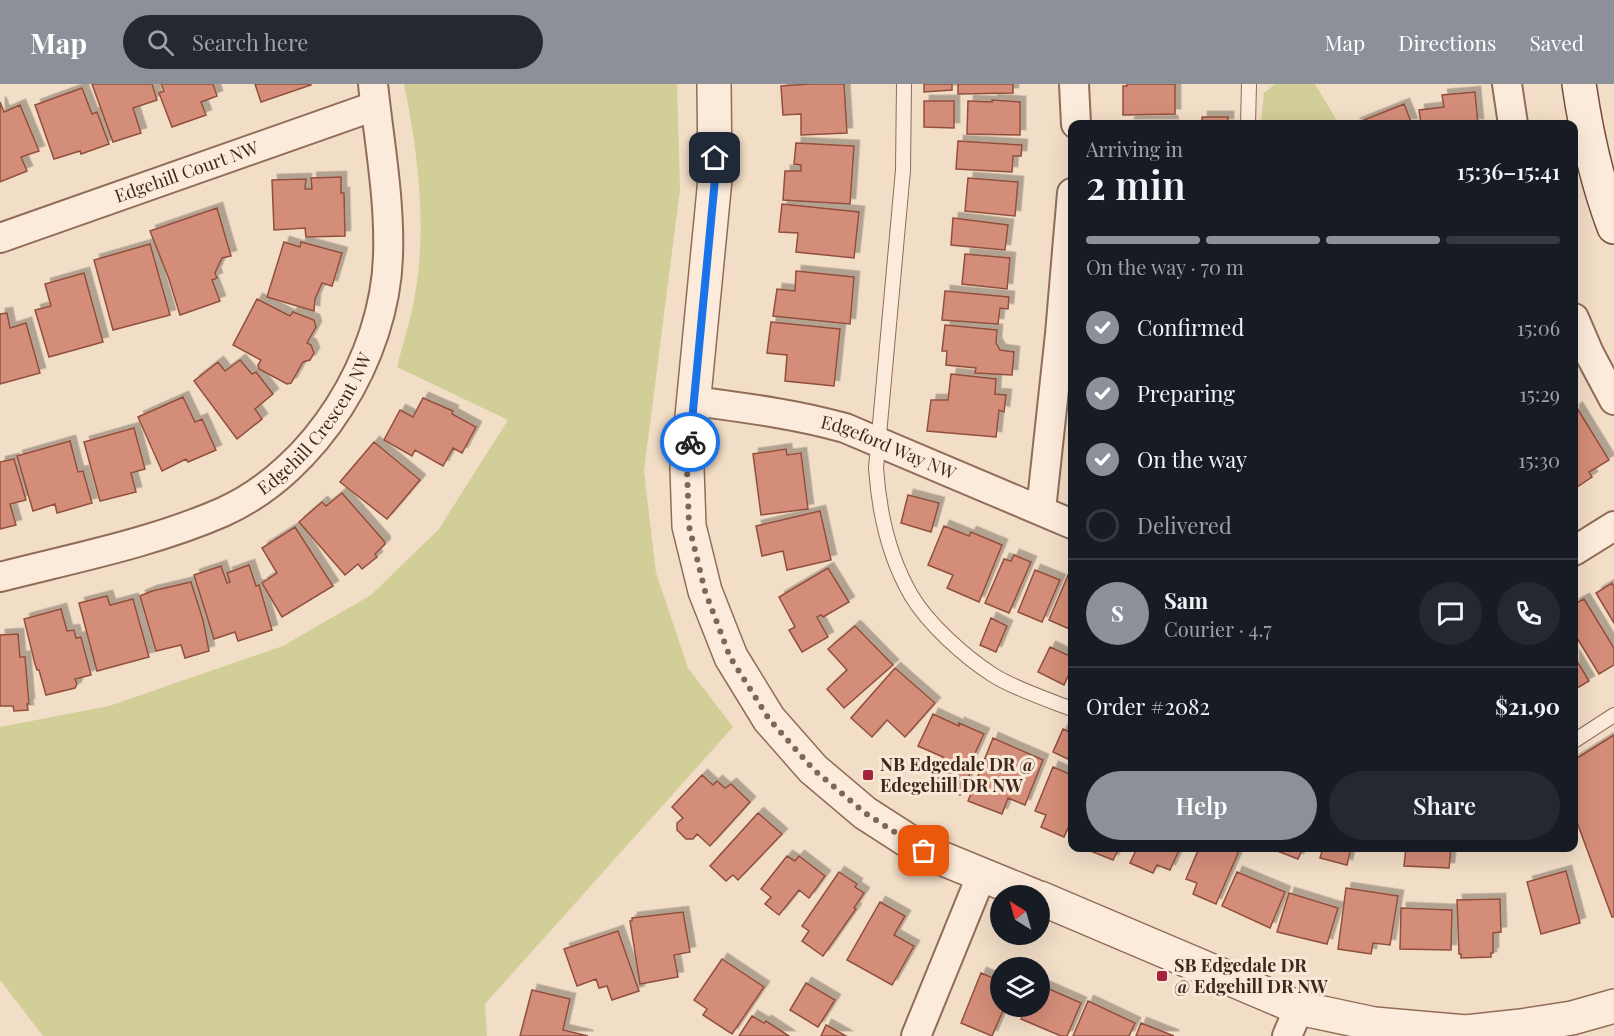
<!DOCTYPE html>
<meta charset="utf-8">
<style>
:root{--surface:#171b24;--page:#242831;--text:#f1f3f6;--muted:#9ea1a6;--line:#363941;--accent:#8c9099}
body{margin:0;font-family:"Playfair Display",serif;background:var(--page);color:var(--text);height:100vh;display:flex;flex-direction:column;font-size:22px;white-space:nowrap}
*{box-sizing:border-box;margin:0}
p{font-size:20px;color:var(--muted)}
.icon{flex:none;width:33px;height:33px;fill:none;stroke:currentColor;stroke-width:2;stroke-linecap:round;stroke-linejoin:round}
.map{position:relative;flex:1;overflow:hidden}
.sheet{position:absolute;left:1068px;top:36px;width:510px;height:732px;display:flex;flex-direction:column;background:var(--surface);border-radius:12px;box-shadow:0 6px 24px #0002}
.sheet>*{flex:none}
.needle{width:39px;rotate:323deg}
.buttons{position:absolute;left:990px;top:801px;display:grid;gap:12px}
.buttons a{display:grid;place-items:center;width:60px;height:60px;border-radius:50%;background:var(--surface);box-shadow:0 6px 24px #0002;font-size:30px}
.pin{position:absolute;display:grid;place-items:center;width:51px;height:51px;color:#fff;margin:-26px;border-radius:12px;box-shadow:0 3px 9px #0006}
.courier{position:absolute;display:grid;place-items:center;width:60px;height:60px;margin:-30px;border:4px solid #1a73e8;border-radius:50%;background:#fff;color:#222;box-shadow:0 2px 8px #0007}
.summary em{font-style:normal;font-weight:600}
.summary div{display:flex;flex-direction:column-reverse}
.summary{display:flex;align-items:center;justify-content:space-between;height:102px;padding:0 18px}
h1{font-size:39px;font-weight:600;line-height:45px}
.bar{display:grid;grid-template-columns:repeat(4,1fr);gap:9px 6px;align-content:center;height:72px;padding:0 18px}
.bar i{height:8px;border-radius:4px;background:var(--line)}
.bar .active{background:var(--accent)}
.bar p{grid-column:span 4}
.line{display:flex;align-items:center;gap:15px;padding:0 18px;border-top:2px solid var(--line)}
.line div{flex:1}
.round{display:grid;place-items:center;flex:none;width:63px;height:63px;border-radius:32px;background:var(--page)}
ol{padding:0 18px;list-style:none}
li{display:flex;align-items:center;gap:18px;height:66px}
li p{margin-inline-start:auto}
li .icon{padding:6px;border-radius:50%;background:var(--accent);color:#fff;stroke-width:4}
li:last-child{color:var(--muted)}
li i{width:33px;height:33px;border:3px solid var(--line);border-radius:50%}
.cta{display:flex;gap:12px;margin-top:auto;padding:12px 18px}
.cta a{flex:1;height:69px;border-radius:36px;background:var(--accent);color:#fff;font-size:24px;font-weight:600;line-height:69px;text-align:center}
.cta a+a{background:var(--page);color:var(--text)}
header{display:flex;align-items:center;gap:36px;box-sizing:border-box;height:84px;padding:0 30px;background:var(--accent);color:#fff}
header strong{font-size:28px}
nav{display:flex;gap:33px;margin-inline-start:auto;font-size:21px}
.search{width:420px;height:54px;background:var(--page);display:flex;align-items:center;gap:15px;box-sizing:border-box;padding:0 21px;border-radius:33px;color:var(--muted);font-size:22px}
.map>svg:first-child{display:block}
.green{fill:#d2ce98}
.building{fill:#d48d78;stroke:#914f3d;stroke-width:1.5;filter:url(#shadow)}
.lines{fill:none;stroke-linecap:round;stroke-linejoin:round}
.service-casing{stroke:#906c59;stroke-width:16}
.minor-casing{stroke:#906c59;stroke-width:32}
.tertiary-casing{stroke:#906c59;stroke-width:36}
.secondary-casing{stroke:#724d3c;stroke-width:36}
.service{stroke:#fcebda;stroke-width:14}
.minor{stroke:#fcebda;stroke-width:28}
.tertiary{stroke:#fcebda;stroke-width:33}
.secondary{stroke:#fcebda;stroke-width:33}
.done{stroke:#7e6759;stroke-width:6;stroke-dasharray:0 10.8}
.route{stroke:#1a73e8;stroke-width:8}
.poi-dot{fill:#a4233c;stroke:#f9e8d6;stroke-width:2}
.labels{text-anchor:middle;stroke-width:6;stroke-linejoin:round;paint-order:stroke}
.street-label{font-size:18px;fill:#3f281e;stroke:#f9e8d6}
.poi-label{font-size:18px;font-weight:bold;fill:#3f281e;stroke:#f9e8d6;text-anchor:start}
</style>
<header>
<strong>Map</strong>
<div class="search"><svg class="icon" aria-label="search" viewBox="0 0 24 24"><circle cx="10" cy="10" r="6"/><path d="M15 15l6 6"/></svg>Search here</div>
<nav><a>Map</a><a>Directions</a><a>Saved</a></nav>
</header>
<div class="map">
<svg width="1614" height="952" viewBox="0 0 1614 952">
<defs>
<filter id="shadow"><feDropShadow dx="5.5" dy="-5.5" stdDeviation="0" flood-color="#0004"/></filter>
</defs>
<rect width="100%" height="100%" fill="#f2ddc6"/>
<!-- green -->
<path class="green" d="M404 0H677L680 105 644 387 656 489 688 584 733 643 485 920 487 952H43L0 896V643L109 622 283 562 371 511 439 445 508 336 397 283C403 259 411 235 415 211 427 141 418 69 404 0Z
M1275 0H1315L1339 40H1261L1264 9Z"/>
<!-- building -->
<path class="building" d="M92 0H152L157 16 133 24 141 49 113 58Z
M161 0H213L217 12 201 18 206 31 172 43 159 9 164 7Z
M255 0H310L311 1 261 18Z
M809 0H844L847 49 801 51V30L783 31 781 2Z
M924 0H952V6L924 8Z
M958 0H1013V9L958 10Z
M1127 0H1175V30L1123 31V2H1127Z
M82 4 92 30 97 28 109 60 81 70 80 67 54 75 35 21Z
M1475 8 1478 40H1421L1419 26 1444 23 1442 11Z
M992 16 1020 18V51L967 50 968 17 992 18Z
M924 17H954V44L924 43Z
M0 18 4 28 20 21 39 67 21 73 27 87 0 98Z
M1404 20 1412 40H1354Z
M1202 33H1228V40H1202Z
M1172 37 1173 40H1129L1130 38Z
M958 57 1022 61 1021 72H1013L1012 88 956 85Z
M796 59 854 62 850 120 783 116 785 87H801V81L794 80Z
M341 93V109H344L345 152 306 153 305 144 274 146 272 96 306 95 305 105H312L311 94Z
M968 94 1018 98 1015 132 965 127Z
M782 120 859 128 854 174 796 168 798 149 779 148Z
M217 124 231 172 222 174 215 189 217 194 212 196 220 217 180 231 169 195 150 147Z
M953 134 1008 141 1005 166 951 161Z
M284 158 300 163 301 158 342 169 332 202 322 199 315 215 314 227 267 213Z
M150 160 170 231 113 246 94 176Z
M965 170 1010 174 1007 205 962 200Z
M796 187 854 193 850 240 773 232 777 205 795 207Z
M84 189 103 258 49 273 35 226 51 222 45 200Z
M945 207 1009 213 1008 225 1000 224 998 240 942 236Z
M257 215 290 232 293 228 314 236 316 243 307 259 311 261 314 269 310 276 303 278 291 299 287 300 259 285 258 281 261 276 233 261Z
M7 229 10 244 26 239 40 289 0 300V230Z
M771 238 840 245 834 302 785 297 787 271 767 269Z
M945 241 997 246 996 259 1000 266 1014 268 1012 291 975 289 976 284 946 281 947 267H942Z
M240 276 252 290 256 288 273 310 255 325 262 335 237 355 194 297 218 278 225 287Z
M951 290 996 295 995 310 1006 311 1004 328 999 326 996 353 927 347 931 316H948Z
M183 313 195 338 202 335 216 366 188 378 186 375 162 387 138 333Z
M423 314 453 327 452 330 476 343 462 369 453 364 443 382 415 366 412 372 384 356 400 326 413 333Z
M1577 324 1609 376 1589 388 1592 393 1574 405V326Z
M134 344 145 385 131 389 136 408 100 417 84 358Z
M70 357 78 388 83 387 92 419 57 429 55 420 33 427 17 372Z
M374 358 420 396 387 435 340 398Z
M786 365 787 371 801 369 808 425 761 431 753 370Z
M14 375 26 416 10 420 16 441 0 445V378Z
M342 409 384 457 385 460 375 470 377 473 362 485 358 480 345 491 299 438 322 418 326 422Z
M908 411 939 419 931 448 901 439Z
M820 427 831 476 787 486 783 467 762 472 756 442Z
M944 442 969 452 971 448 1002 461 979 518 947 504 953 491 928 481Z
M295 443 333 502 282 533 262 499 277 489 262 464Z
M1014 471 1031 478 1009 529 985 519 1004 475 1011 477Z
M249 481 256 502 259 501 272 546 238 557 235 548 214 555 194 491 221 482 227 499 230 498 227 489Z
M828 484 849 518 823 533 821 531 817 533 828 553 802 568 789 546 795 543 779 513Z
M1035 486 1060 496 1042 538 1018 528Z
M1069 489 1072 491V546L1049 536Z
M191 498 203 536 209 567 185 574 181 561 156 567 140 512 152 507Z
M1612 499 1614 503V539L1596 509Z
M107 512 110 521 133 515 149 573 97 587 79 519Z
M1584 515 1614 564V581L1599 590 1574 549V520Z
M61 525 67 547 74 546 76 554 81 553 91 591 75 595 77 600 75 604 46 611 39 586H37L35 580 24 535Z
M991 534 1007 542 996 568 980 561Z
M855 542 893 581 844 624 827 605 847 586 828 565Z
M18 550 20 573H25L29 620H27L28 626 14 627 13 622H0V551Z
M1050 563 1072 573V583L1064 601 1038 588Z
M1574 572 1589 597 1574 606Z
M895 584 935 619 905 653 887 636 872 653 851 634Z
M933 630 959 642V639L984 650 970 680 974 681 960 711 932 698 943 673 918 662Z
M1063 645 1072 649V677L1053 668Z
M1614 651V833H1612L1574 730V676Z
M993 654 1043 676 1025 721 1008 714 1002 730 968 717Z
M1053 683 1072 691V745L1068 744 1064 753 1041 743 1046 731 1035 727Z
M702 691 713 701 717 697 725 704 731 700 750 718 710 762 697 750 693 755H686L677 746V739L683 734 672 723Z
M758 729 782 750 738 796 733 791 726 797 710 782Z
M1083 764H1119L1113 776Z
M1137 764H1180L1170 786 1157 781 1153 789 1130 779Z
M1199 764H1230L1239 767 1216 820 1193 810 1197 799 1186 795Z
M1273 764H1303L1298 775 1272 765Z
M1323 764H1351L1347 781 1320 774Z
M1406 764H1451L1449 784 1404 782Z
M787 772 795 777 799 772 825 792 809 814 799 806 779 831 765 820 771 813 761 805Z
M1566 787 1580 839 1541 850 1527 798Z
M839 788 857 800 855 803 864 809 854 824 856 825 823 872 802 857 809 847 802 842Z
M1237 788 1285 808 1270 844 1222 822Z
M1346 804 1398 812 1390 861 1373 859 1371 870 1338 865Z
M1289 809 1338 824 1327 860 1277 848Z
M1500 815 1501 848 1493 849V869H1491V873L1461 874V870H1459L1457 816Z
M880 818 905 832 894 851 914 862 892 901 847 876Z
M1401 824 1452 826 1451 866 1400 865Z
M683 828 690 868 674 871 678 893 640 900 630 837H632V834Z
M618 847 639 907 612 916 607 902 599 904 596 895 577 902 564 865Z
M722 875 764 903 732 950 703 931 707 925 694 916Z
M981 889 1000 897V922H1005L992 952 961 939Z
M806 899 835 916 818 943 790 926Z
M1040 901 1081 919 1067 952H1061L1021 935 1026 922H1040Z
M532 906 570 915 563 946 588 952H520Z
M1088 917 1135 939 1129 952H1073Z
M752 932 764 939 766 937 789 952H739Z
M1141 939 1174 952H1136Z
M826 941 830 943 846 952H821Z"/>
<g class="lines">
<!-- service casing -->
<g class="service-casing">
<path id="service" d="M904 0 903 86 876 384C879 428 889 473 911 511 928 540 965 573 993 591 1013 604 1049 616 1072 625
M1248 40 1249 0
M1574 657 1614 631"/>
</g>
<!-- minor casing -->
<g class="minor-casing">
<g id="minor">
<path d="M1074 0 1076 40"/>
<path d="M1507 0 1513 40"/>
<path id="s1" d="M0 154 375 22"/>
<path d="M1574 234 1589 269 1614 316"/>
<path id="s2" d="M695 317C746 324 795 330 845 344L1072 440"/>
<path d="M1041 426 1060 250 1072 109"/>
<path d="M1574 467 1614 442"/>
<path id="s3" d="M0 493C74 474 152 459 223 428 316 386 385 274 388 172 390 115 379 57 373 0"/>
<path d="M916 952 982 790"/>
<path d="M1287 952 1299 924"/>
</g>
</g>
<!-- tertiary casing -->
<g class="tertiary-casing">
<path id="tertiary" d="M714 0 715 95 687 384 689 442 705 507 731 573 769 635 813 685 865 729 924 767 1034 812
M1040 814 1299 924 1374 940 1466 948 1521 942 1572 934 1614 922"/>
</g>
<!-- secondary casing -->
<g class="secondary-casing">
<path id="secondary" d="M1579 0C1586 48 1597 98 1614 143"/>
</g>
<!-- service -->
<use href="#service" class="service"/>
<!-- minor -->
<use href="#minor" class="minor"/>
<!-- tertiary -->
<use href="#tertiary" class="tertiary"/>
<!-- secondary -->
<use href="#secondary" class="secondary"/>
</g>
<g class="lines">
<!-- done -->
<path class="done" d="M690 358 687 384 689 442 705 507 730 573 769 635 813 685 865 729 924 767"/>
<!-- route -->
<path class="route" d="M690 358 715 95V74"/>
</g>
<!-- markers -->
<g class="poi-dot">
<rect x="862" y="685" width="12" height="12" rx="3"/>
<rect x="1156" y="886" width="12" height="12" rx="3"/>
</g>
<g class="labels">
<!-- street labels -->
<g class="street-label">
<text dy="6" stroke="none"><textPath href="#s1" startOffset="198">Edgehill Court NW</textPath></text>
<text dy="6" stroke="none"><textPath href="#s3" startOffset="363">Edgehill Crescent NW</textPath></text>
<text dy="6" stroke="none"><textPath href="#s2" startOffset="200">Edgeford Way NW</textPath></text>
</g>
<!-- poi labels -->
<g class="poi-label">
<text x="880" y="687">NB Edgedale DR @<tspan x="880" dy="21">Edegehill DR NW</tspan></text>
<text x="1174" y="888">SB Edgedale DR<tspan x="1174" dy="21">@ Edgehill DR NW</tspan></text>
</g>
</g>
</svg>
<div class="buttons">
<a><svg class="needle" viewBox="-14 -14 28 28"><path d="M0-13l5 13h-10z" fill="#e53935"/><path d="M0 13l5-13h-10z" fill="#9ea1a6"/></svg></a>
<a><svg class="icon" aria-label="layers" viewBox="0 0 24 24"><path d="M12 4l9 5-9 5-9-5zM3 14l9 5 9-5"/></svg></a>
</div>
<div class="pin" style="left:924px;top:767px;background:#ea580c"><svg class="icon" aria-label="bag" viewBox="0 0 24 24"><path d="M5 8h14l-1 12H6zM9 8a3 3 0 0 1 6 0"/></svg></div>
<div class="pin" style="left:715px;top:74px;background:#1f2937"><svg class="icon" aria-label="home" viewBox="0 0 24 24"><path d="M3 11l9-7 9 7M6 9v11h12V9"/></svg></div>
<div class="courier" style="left:690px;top:358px"><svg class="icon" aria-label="bike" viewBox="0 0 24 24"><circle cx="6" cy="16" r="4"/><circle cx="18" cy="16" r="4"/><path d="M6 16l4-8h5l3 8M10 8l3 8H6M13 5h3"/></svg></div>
<section class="sheet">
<div class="summary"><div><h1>2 min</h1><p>Arriving in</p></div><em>15:36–15:41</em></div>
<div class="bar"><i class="active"></i><i class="active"></i><i class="active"></i><i></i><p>On the way · 70 m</p></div>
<ol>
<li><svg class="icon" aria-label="check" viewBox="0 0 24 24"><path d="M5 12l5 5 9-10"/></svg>Confirmed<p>15:06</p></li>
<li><svg class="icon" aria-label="check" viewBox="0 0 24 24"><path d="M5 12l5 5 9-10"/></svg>Preparing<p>15:29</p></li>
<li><svg class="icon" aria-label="check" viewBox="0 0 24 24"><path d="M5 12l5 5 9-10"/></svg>On the way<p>15:30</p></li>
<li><i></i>Delivered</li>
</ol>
<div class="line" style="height:108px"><b class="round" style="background:var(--accent);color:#fff">S</b><div><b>Sam</b><p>Courier · 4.7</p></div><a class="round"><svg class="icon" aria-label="chat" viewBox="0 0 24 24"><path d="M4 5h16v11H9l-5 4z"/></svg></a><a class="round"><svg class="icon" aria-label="phone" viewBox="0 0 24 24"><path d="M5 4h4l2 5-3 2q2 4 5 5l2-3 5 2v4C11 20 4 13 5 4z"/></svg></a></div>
<div class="line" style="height:78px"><div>Order #2082</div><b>$21.90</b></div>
<div class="cta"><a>Help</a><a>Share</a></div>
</section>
</div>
